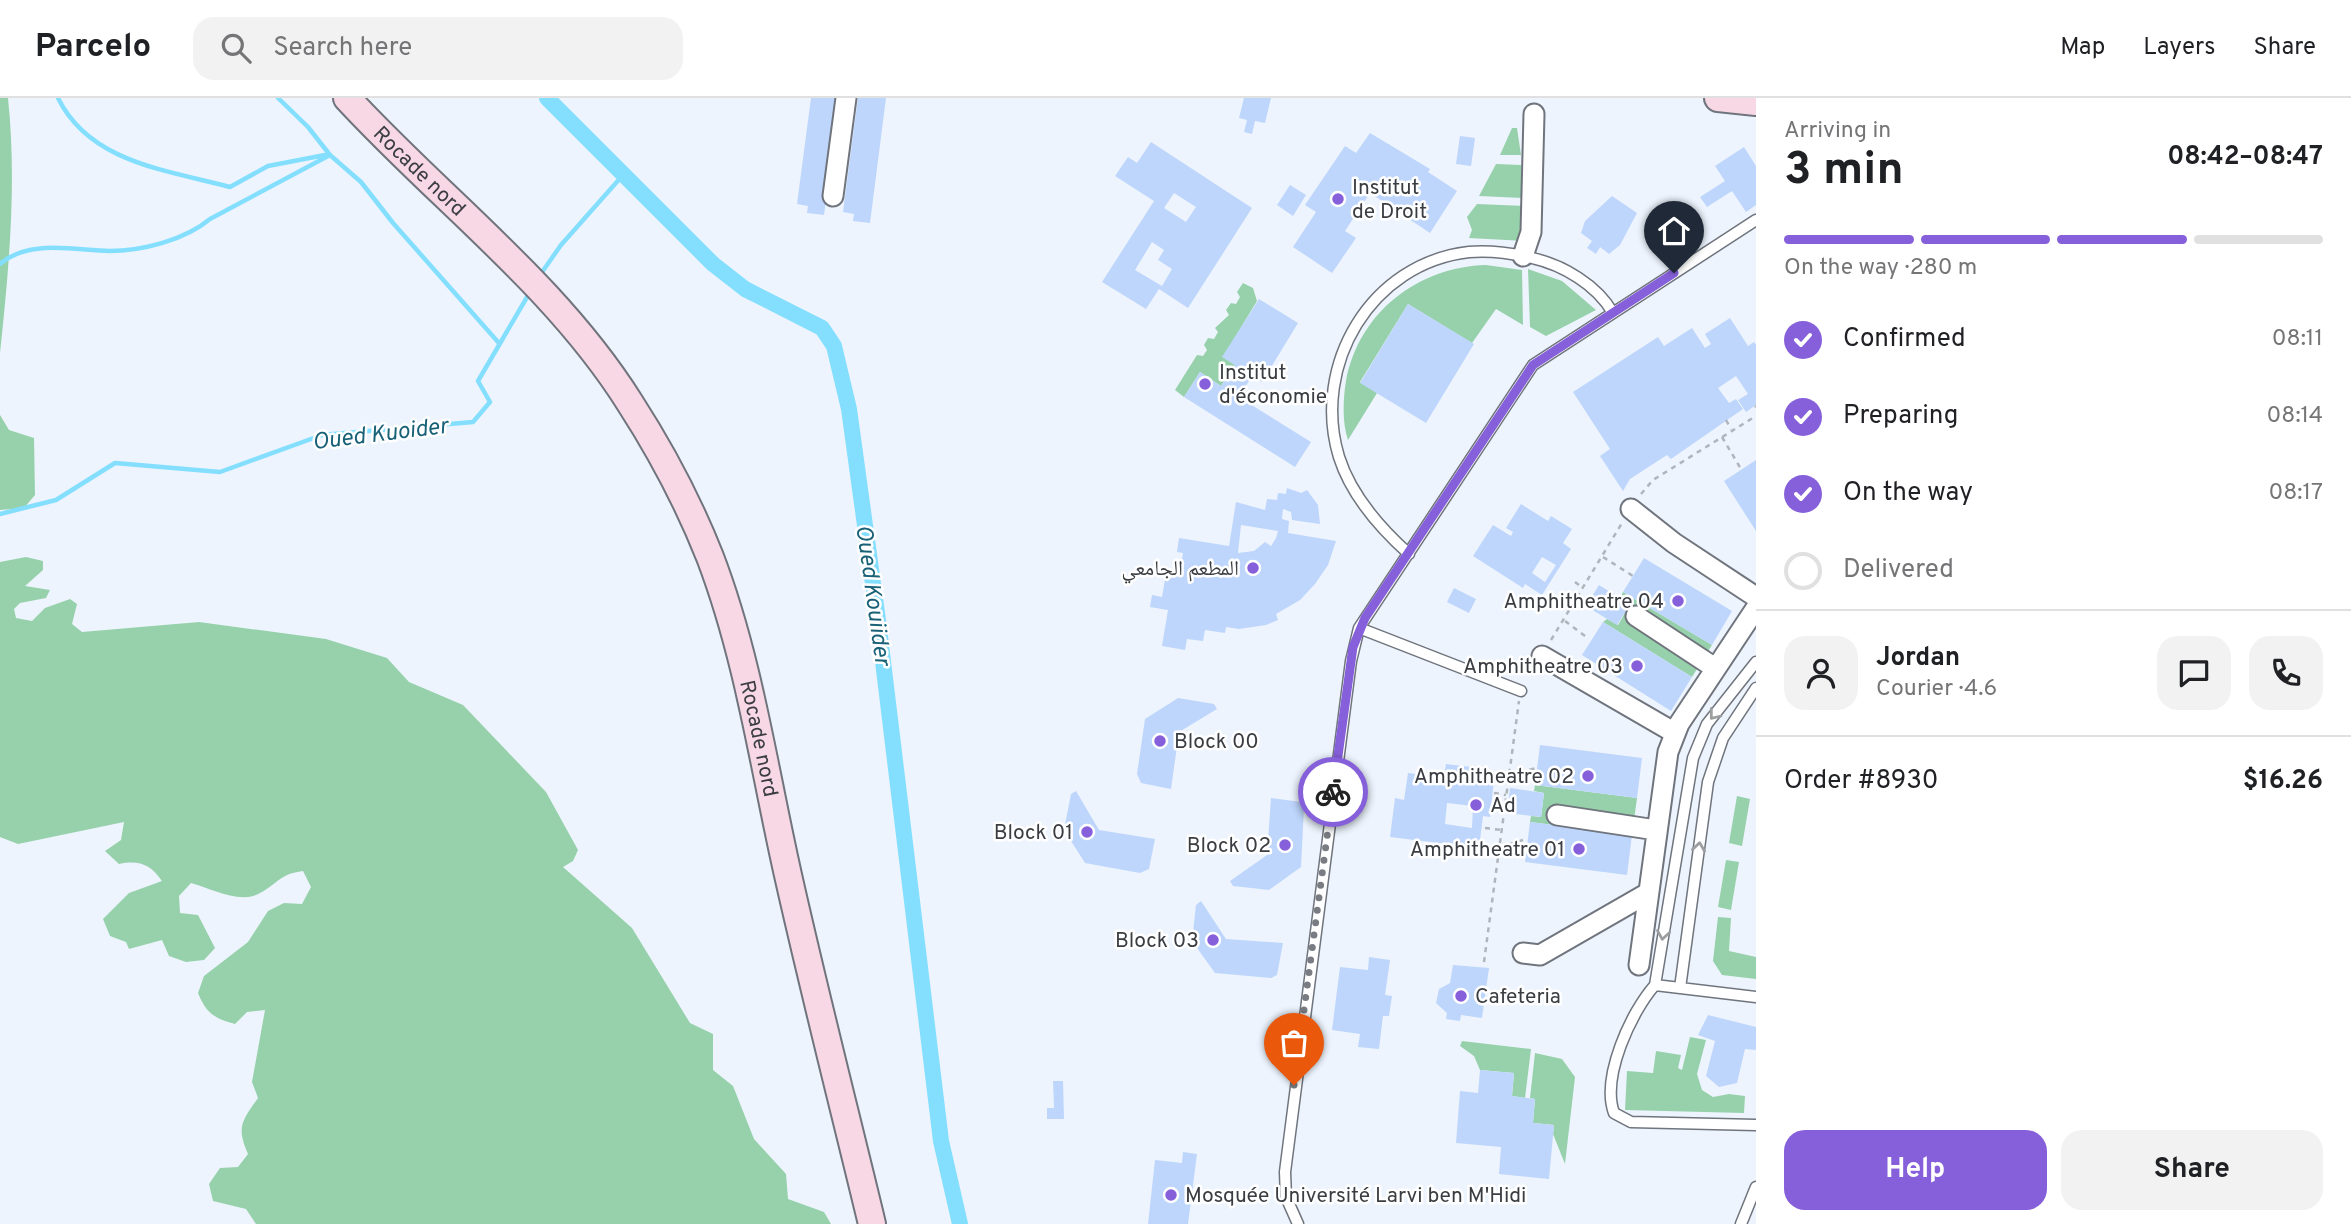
<!DOCTYPE html>
<meta charset="utf-8">
<style>
:root{--surface:#fff;--page:#f2f2f2;--text:#202124;--muted:#757577;--line:#e0e0e0;--accent:#8660da}
body{margin:0;font-family:Overpass,"Noto Naskh Arabic",sans-serif;background:var(--page);color:var(--text);height:100vh;display:flex;flex-direction:column;font-size:26px;white-space:nowrap}
*{box-sizing:border-box;margin:0}
p{font-size:23px;color:var(--muted)}
.icon{flex:none;width:38px;height:38px;fill:none;stroke:currentColor;stroke-width:2;stroke-linecap:round;stroke-linejoin:round}
.map{position:relative;flex:1;overflow:hidden}
.sheet{display:flex;flex-direction:column;background:var(--surface);width:595px}
.sheet>*{flex:none}
.pin{position:absolute;display:grid;place-items:center;width:60px;height:60px;color:#fff;margin:-72px -30px;border-radius:50% 50% 50% 0;rotate:-45deg;box-shadow:0 0 7px #0007}
.pin .icon{rotate:45deg}
.courier{position:absolute;display:grid;place-items:center;width:70px;height:70px;margin:-35px;border:5px solid #8660da;border-radius:50%;background:#fff;color:#222;box-shadow:0 2px 9px #0007}
.summary em{font-style:normal;font-weight:700}
.summary div{display:flex;flex-direction:column-reverse}
.summary{display:flex;align-items:center;justify-content:space-between;height:119px;padding:0 28px}
h1{font-size:46px;font-weight:700;line-height:52px}
.bar{display:grid;grid-template-columns:repeat(4,1fr);gap:10px 7px;align-content:center;height:84px;padding:0 28px}
.bar i{height:9px;border-radius:5px;background:var(--line)}
.bar .active{background:var(--accent)}
.bar p{grid-column:span 4}
.line{display:flex;align-items:center;gap:18px;padding:0 28px;border-top:2px solid var(--line)}
.line div{flex:1}
.round{display:grid;place-items:center;flex:none;width:74px;height:74px;border-radius:21px;background:var(--page)}
ol{padding:0 28px;list-style:none}
li{display:flex;align-items:center;gap:21px;height:77px}
li p{margin-inline-start:auto}
li .icon{padding:7px;border-radius:50%;background:var(--accent);color:#fff;stroke-width:4}
li:last-child{color:var(--muted)}
li i{width:38px;height:38px;border:4px solid var(--line);border-radius:50%}
.cta{display:flex;gap:14px;margin-top:auto;padding:14px 28px}
.cta a{flex:1;height:80px;border-radius:21px;background:var(--accent);color:#fff;font-size:28px;font-weight:700;line-height:80px;text-align:center}
.cta a+a{background:var(--page);color:var(--text)}
header{display:flex;align-items:center;gap:42px;box-sizing:border-box;height:98px;padding:0 35px;background:var(--surface);border-bottom:2px solid var(--line)}
header strong{font-size:33px}
nav{display:flex;gap:38px;margin-inline-start:auto;font-size:24px}
.search{width:490px;height:63px;background:var(--page);display:flex;align-items:center;gap:18px;box-sizing:border-box;padding:0 24px;border-radius:21px;color:var(--muted);font-size:26px}
main{display:flex;flex:1;min-height:0}
.map>svg:first-child{display:block}
.green{fill:#96d1ab}
.lines{fill:none;stroke-linecap:round;stroke-linejoin:round}
.stream{stroke:#84dffe;stroke-width:4.5}
.canal{stroke:#84dffe;stroke-width:16}
.building{fill:#bed6fc;fill-rule:evenodd}
.lane-casing{stroke:#6f747d;stroke-width:13}
.street-casing{stroke:#6f747d;stroke-width:23}
.secondary-casing{stroke:#6f747d;stroke-width:30}
.path{stroke:#b0b5bd;stroke-width:2.5;stroke-dasharray:5 5;stroke-linecap:butt}
.lane{stroke:#fff;stroke-width:10}
.street{stroke:#fff;stroke-width:19}
.secondary{stroke:#f9d8e5;stroke-width:26}
.oneway{stroke:#9c9ea0}
.done{stroke:#797d83;stroke-width:7;stroke-dasharray:0 12.6}
.route{stroke:#8660da;stroke-width:9}
.poi-dot{fill:#8660da;stroke:#fff;stroke-width:2.5}
.labels{text-anchor:middle;stroke-width:5;stroke-linejoin:round;paint-order:stroke}
.street-label{font-size:21px;fill:#3a3d41;stroke:#fff}
.poi-label{font-size:21px;fill:#3a3d41;stroke:#fff;text-anchor:end}
.water-label{font-size:23px;font-style:italic;fill:#186177;stroke:#fff}
</style>
<header>
<strong>Parcelo</strong>
<div class="search"><svg class="icon" aria-label="search" viewBox="0 0 24 24"><circle cx="10" cy="10" r="6"/><path d="M15 15l6 6"/></svg>Search here</div>
<nav><a>Map</a><a>Layers</a><a>Share</a></nav>
</header>
<main>
<div class="map">
<svg width="1756" height="1126" viewBox="0 0 1756 1126">
<rect width="100%" height="100%" fill="#edf4fd"/>
<!-- green -->
<path class="green" d="M0 0H8C17 85 9 170 0 255Z
M1512 30H1517L1521 57H1500Z
M1496 66 1521 67 1523 100 1479 98Z
M1477 106 1525 108V143L1469 140 1472 132 1467 119Z
M1486 167 1522 172 1523 227 1496 211 1472 245 1408 206 1360 284 1377 295 1348 342C1342 324 1343 302 1346 283 1359 214 1418 169 1486 167Z
M1528 171 1562 183 1596 212 1546 238 1530 229Z
M1243 185 1253 190 1257 203 1223 259 1235 267 1221 288 1200 274 1184 299 1175 292 1197 257 1203 258 1207 252 1204 247 1208 240 1214 241 1218 234 1215 230 1229 217 1226 212 1231 205 1236 206 1240 199 1237 194Z
M0 317 9 332 34 340 35 397 24 410 0 412Z
M26 459 43 463V472L25 488 50 492 46 500 20 505 14 511 16 520 32 523 45 510 70 501 77 506 72 526 82 534 199 524 326 541 387 560 409 584 463 607 546 694 578 752 573 763 563 769 632 830 690 925 713 936V972L733 988 754 1041 786 1076 788 1101 824 1114 831 1126H256L246 1111 213 1103 209 1086 220 1070 238 1069 248 1056C236 1029 242 1023 258 1000L252 984 265 912 247 914 235 926C215 921 206 915 198 895L204 878 248 844 268 813 284 805 302 806 311 789 303 773C279 776 279 785 260 795 241 807 210 790 191 785L179 798 180 815 198 817 215 850 204 862 186 864 169 858 162 842 129 851 126 844 110 838 103 821 129 795 162 783C150 766 139 762 119 766L105 753 121 742 124 724 18 746 0 739V464Z
M1623 494 1712 547 1692 579 1603 524 1607 521 1618 527 1630 506 1620 500Z
M1535 687 1637 700 1632 737 1530 724 1531 718 1541 719 1544 695 1534 693Z
M1737 698 1750 701 1742 748 1729 745Z
M1726 762 1739 764 1731 812 1718 809Z
M1718 819 1731 820 1729 853 1756 859V881L1722 877 1713 863Z
M1690 939 1706 942 1697 976 1702 992 1713 999 1729 996 1745 998 1744 1015 1625 1012 1627 973 1653 975 1656 953 1681 957 1678 970 1682 972Z
M1462 943 1531 951 1525 1000 1512 998 1514 975 1480 972 1474 958 1460 948Z
M1535 955 1562 961 1575 979 1565 1066 1553 1036 1554 1027 1533 1025 1535 1001 1530 1000Z"/>
<g class="lines">
<!-- stream -->
<path class="stream" d="M58 0C90 65 167 72 230 89L268 68 325 57
M278 0 308 29 330 57
M0 166C29 141 73 152 109 153 142 153 185 142 210 121L330 57 361 84 393 125 498 244
M540 177 561 147 623 77
M0 416 56 402 115 365 220 374 322 337 473 324 490 304 478 283 530 194"/>
<!-- canal -->
<path class="canal" d="M547 0 713 166 745 191 822 230 834 248 849 311 878 522 941 1043 960 1126"/>
</g>
<!-- building -->
<path class="building" d="M811 0H840L824 117 807 115 808 108 797 106Z
M858 0H886L870 125 853 123 854 116 843 114Z
M1244 0H1271L1265 25 1255 23 1252 36 1244 34 1247 22 1239 20Z
M1370 35 1430 71 1428 74 1457 93 1430 135 1370 95 1345 133 1356 140 1332 175 1293 149 1316 114 1305 107 1345 48 1356 55Z
M1460 38 1475 40 1471 68 1456 66Z
M1151 44 1252 110 1188 210 1159 191 1146 211 1102 184 1154 103 1115 78 1128 59 1137 65ZM1174 95 1196 109 1186 124 1164 110ZM1152 144 1164 152 1158 162 1172 171 1162 188 1135 172Z
M1744 49 1756 68V107L1746 114 1732 93 1707 109 1700 99 1725 83 1715 68Z
M1290 87 1306 97 1293 118 1277 107Z
M1612 98 1637 115 1620 147 1609 156 1600 149 1596 156 1587 150 1592 143 1581 135 1585 123Z
M1259 201 1298 225 1262 284 1252 278 1239 299 1311 344 1295 369 1184 299 1200 274 1221 288 1235 267 1222 259Z
M1408 206 1474 246 1426 325 1360 285Z
M1730 220 1748 248 1754 244 1756 247V307L1746 314 1738 302 1748 296 1736 278 1718 290 1729 305 1736 301 1743 311 1671 361 1667 357 1630 381 1623 393 1600 358 1610 351 1573 294 1658 239 1664 248 1692 230 1705 250 1711 246 1705 236Z
M1756 362V433L1724 383Z
M1287 390 1301 395 1307 392 1318 407 1320 426 1292 422 1291 414 1283 411 1282 421 1289 423 1288 435 1336 443 1328 467 1315 486 1300 502 1276 516 1278 522 1266 527 1239 531 1226 529 1225 535 1205 532 1203 543 1187 541 1185 552 1162 548 1168 512 1150 509 1152 497 1162 499 1166 476 1179 478 1183 455 1177 454 1179 440 1229 448 1236 404 1265 412 1267 401 1277 402 1278 395 1286 396ZM1241 427 1278 433 1276 440 1271 448 1265 444 1254 453 1238 455Z
M1521 406 1548 423 1551 418 1572 431 1563 445 1571 451 1542 497 1525 486 1523 490 1473 458 1493 427 1511 438 1513 434 1506 430ZM1542 459 1556 467 1545 484 1532 475Z
M1644 460 1732 513 1712 547 1623 494Z
M1599 487 1630 506 1617 527 1586 508Z
M1454 490 1476 501 1469 515 1447 504Z
M1603 524 1692 579 1671 613 1582 557Z
M1178 600 1214 606 1217 611 1179 634 1171 691 1141 685 1137 676 1145 621Z
M1540 647 1642 660 1637 700 1535 687Z
M1446 666 1471 669 1469 679 1494 682 1490 719 1483 718 1479 750 1390 739 1395 700 1404 702 1408 675 1444 679ZM1447 705 1473 708 1472 730 1445 726Z
M1510 690 1544 695 1541 719 1507 715Z
M1076 693 1099 732 1155 741 1149 771 1140 775 1085 765 1064 732 1071 696Z
M1271 700 1301 704 1304 709 1301 769 1269 792 1233 788 1230 783 1267 757Z
M1530 724 1632 737 1627 777 1525 764Z
M1201 803 1226 841 1283 845 1277 877 1271 880 1215 875 1192 843 1196 807Z
M1369 859 1390 862 1385 897 1392 898 1389 918H1383L1379 951 1358 949 1360 936 1332 932 1340 869 1368 872Z
M1453 867 1489 870 1482 920 1461 917 1460 923 1446 921 1447 915 1436 905 1439 891 1450 885Z
M1708 917 1756 929V952L1745 951 1737 985 1719 989 1706 978 1715 943 1698 937Z
M1480 972 1514 975 1512 998 1535 1001 1533 1025 1554 1027 1549 1081 1499 1076 1501 1049 1456 1045 1460 993 1478 995Z
M1053 983H1063L1064 1021H1047V1010H1054Z
M1183 1054 1197 1056 1188 1126H1148L1155 1062 1182 1065Z"/>
<g class="lines">
<!-- lane casing -->
<g class="lane-casing">
<path id="lane" d="M1409 456C1380 430 1351 397 1339 359 1311 267 1371 165 1469 154 1491 152 1511 155 1532 160 1563 167 1597 187 1613 215
M1359 530 1521 593
M1655 887 1693 660 1707 626 1756 564
M1680 890 1708 684 1723 640 1756 590
M1756 899 1655 887C1631 914 1601 979 1614 1015L1631 1024 1756 1027
M1298 1126 1286 1099 1285 1074 1351 563 1359 530 1533 267 1756 122
M1741 1126 1756 1089"/>
</g>
<!-- street casing -->
<g class="street-casing">
<path id="street" d="M833 98 846 0
M1523 158 1531 134 1534 16
M1631 411 1674 445 1756 499
M1636 518 1715 570
M1542 558 1675 635
M1557 717 1656 732
M1523 855 1540 857 1648 795
M1639 867 1668 654 1679 626 1756 510"/>
</g>
<!-- secondary casing -->
<g class="secondary-casing">
<g id="secondary">
<path id="s1" d="M347 0C441 102 556 187 630 305 661 353 689 406 710 459 749 561 764 671 788 777 814 893 844 1010 872 1126"/>
<path d="M1718 0 1756 4"/>
</g>
</g>
<!-- path -->
<path class="path" d="M1755 308 1756 309
M1726 322 1731 331
M1722 339 1741 371
M1641 396 1653 382 1756 318
M1603 459 1633 478
M1575 484 1583 490
M1565 523 1585 538
M1551 542 1622 425
M1510 676 1537 670
M1494 695 1506 697
M1485 730 1502 732
M1500 749 1523 742
M1484 864 1519 603"/>
<!-- lane -->
<use href="#lane" class="lane"/>
<!-- street -->
<use href="#street" class="street"/>
<!-- secondary -->
<use href="#secondary" class="secondary"/>
</g>
<!-- one-way arrows -->
<defs><path id="oneway-chevron" d="M-2-3.5L2.5 0L-2 3.5" fill="none" stroke-width="1.6" stroke-linecap="round" stroke-linejoin="round" transform="scale(1.75)"/></defs>
<g class="oneway">
<use href="#oneway-chevron" transform="translate(1714 617) rotate(128)"/>
<use href="#oneway-chevron" transform="translate(1699 749) rotate(-82)"/>
<use href="#oneway-chevron" transform="translate(1663 837) rotate(99)"/>
</g>
<g class="lines">
<!-- done -->
<path class="done" d="M1294 987 1333 694"/>
<!-- route -->
<path class="route" d="M1333 694 1353 549 1365 520 1533 267 1674 175"/>
</g>
<!-- markers -->
<g class="poi-dot">
<circle cx="1338" cy="101" r="7"/>
<circle cx="1205" cy="286" r="7"/>
<circle cx="1253" cy="470" r="7"/>
<circle cx="1678" cy="503" r="7"/>
<circle cx="1637" cy="568" r="7"/>
<circle cx="1160" cy="643" r="7"/>
<circle cx="1588" cy="678" r="7"/>
<circle cx="1476" cy="707" r="7"/>
<circle cx="1087" cy="734" r="7"/>
<circle cx="1285" cy="747" r="7"/>
<circle cx="1579" cy="751" r="7"/>
<circle cx="1213" cy="842" r="7"/>
<circle cx="1461" cy="898" r="7"/>
<circle cx="1171" cy="1097" r="7"/>
</g>
<g class="labels">
<!-- street labels -->
<g class="street-label">
<text dy="7" stroke="none"><textPath href="#s1" startOffset="103">Rocade nord</textPath></text>
<text dy="7" stroke="none"><textPath href="#s1" startOffset="779">Rocade nord</textPath></text>
</g>
<!-- poi labels -->
<g class="poi-label">
<text x="1352" y="96" text-anchor="start">Institut<tspan x="1352" dy="24">de Droit</tspan></text>
<text x="1219" y="281" text-anchor="start">Institut<tspan x="1219" dy="24">d'économie</tspan></text>
<text x="1239" y="477">المطعم الجامعي</text>
<text x="1664" y="510">Amphitheatre 04</text>
<text x="1623" y="575">Amphitheatre 03</text>
<text x="1174" y="650" text-anchor="start">Block 00</text>
<text x="1574" y="685">Amphitheatre 02</text>
<text x="1490" y="714" text-anchor="start">Ad</text>
<text x="1073" y="741">Block 01</text>
<text x="1271" y="754">Block 02</text>
<text x="1565" y="758">Amphitheatre 01</text>
<text x="1199" y="849">Block 03</text>
<text x="1475" y="905" text-anchor="start">Cafeteria</text>
<text x="1185" y="1104" text-anchor="start">Mosquée Université Larvi ben M'Hidi</text>
</g>
<!-- water labels -->
<g class="water-label">
<text transform="translate(380 335) rotate(-7)" y="8">Oued Kuoider</text>
<text transform="translate(874 497) rotate(82)" y="8">Oued Kouiider</text>
</g>
</g>
</svg>
<div class="pin" style="left:1294px;top:987px;background:#ea580c"><svg class="icon" aria-label="bag" viewBox="0 0 24 24"><path d="M5 8h14l-1 12H6zM9 8a3 3 0 0 1 6 0"/></svg></div>
<div class="pin" style="left:1674px;top:175px;background:#1f2937"><svg class="icon" aria-label="home" viewBox="0 0 24 24"><path d="M3 11l9-7 9 7M6 9v11h12V9"/></svg></div>
<div class="courier" style="left:1333px;top:694px"><svg class="icon" aria-label="bike" viewBox="0 0 24 24"><circle cx="6" cy="16" r="4"/><circle cx="18" cy="16" r="4"/><path d="M6 16l4-8h5l3 8M10 8l3 8H6M13 5h3"/></svg></div>
</div>
<section class="sheet">
<div class="summary"><div><h1>3 min</h1><p>Arriving in</p></div><em>08:42–08:47</em></div>
<div class="bar"><i class="active"></i><i class="active"></i><i class="active"></i><i></i><p>On the way · 280 m</p></div>
<ol>
<li><svg class="icon" aria-label="check" viewBox="0 0 24 24"><path d="M5 12l5 5 9-10"/></svg>Confirmed<p>08:11</p></li>
<li><svg class="icon" aria-label="check" viewBox="0 0 24 24"><path d="M5 12l5 5 9-10"/></svg>Preparing<p>08:14</p></li>
<li><svg class="icon" aria-label="check" viewBox="0 0 24 24"><path d="M5 12l5 5 9-10"/></svg>On the way<p>08:17</p></li>
<li><i></i>Delivered</li>
</ol>
<div class="line" style="height:126px"><a class="round"><svg class="icon" aria-label="person" viewBox="0 0 24 24"><circle cx="12" cy="8" r="4"/><path d="M4 21q1-7 8-7t8 7"/></svg></a><div><b>Jordan</b><p>Courier · 4.6</p></div><a class="round"><svg class="icon" aria-label="chat" viewBox="0 0 24 24"><path d="M4 5h16v11H9l-5 4z"/></svg></a><a class="round"><svg class="icon" aria-label="phone" viewBox="0 0 24 24"><path d="M5 4h4l2 5-3 2q2 4 5 5l2-3 5 2v4C11 20 4 13 5 4z"/></svg></a></div>
<div class="line" style="height:91px"><div>Order #8930</div><b>$16.26</b></div>
<div class="cta"><a>Help</a><a>Share</a></div>
</section>
</main>
